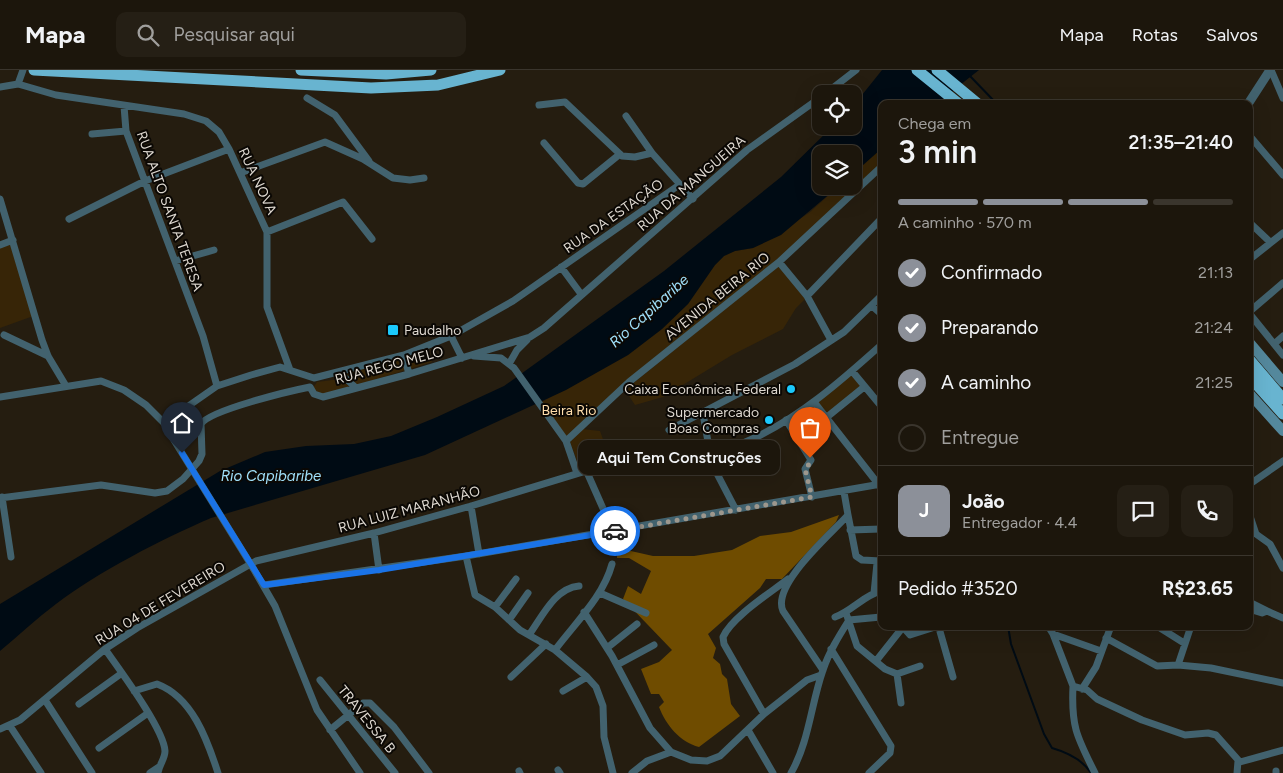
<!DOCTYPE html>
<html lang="pt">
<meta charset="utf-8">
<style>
:root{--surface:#1c160c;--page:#251f15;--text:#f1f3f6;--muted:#a09f9d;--line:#3a352d;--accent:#8c9099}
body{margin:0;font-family:Figtree,sans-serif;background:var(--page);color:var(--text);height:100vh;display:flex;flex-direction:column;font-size:19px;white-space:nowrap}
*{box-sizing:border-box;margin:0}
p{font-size:16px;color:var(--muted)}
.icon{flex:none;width:28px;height:28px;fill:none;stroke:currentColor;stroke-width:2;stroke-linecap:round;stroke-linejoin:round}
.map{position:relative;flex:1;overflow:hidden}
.side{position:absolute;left:878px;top:30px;width:375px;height:530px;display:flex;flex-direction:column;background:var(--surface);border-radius:10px;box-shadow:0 5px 20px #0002,0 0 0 1px var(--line)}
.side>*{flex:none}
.tools{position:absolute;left:812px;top:15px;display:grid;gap:10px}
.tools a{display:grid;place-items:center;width:50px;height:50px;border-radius:10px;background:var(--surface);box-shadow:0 5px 20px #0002,0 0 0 1px var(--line);font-size:25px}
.pin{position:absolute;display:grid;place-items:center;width:42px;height:42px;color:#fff;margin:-51px -21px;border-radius:50% 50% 50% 0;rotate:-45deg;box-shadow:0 0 5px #0007}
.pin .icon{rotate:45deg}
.courier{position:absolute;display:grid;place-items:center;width:50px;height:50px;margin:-25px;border:4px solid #1a73e8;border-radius:50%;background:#fff;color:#222;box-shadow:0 1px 6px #0007}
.bubble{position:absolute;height:35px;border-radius:10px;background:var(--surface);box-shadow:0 5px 20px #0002,0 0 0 1px var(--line);font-size:16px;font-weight:600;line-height:35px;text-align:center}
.summary em{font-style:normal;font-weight:600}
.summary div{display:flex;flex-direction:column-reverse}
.summary{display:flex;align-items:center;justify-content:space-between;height:85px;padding:0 20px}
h1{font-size:32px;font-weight:600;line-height:38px}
.bar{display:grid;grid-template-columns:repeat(4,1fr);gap:8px 5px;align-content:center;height:60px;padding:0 20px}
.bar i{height:6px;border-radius:4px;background:var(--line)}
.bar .selected{background:var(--accent)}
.bar p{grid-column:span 4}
.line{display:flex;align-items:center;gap:12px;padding:0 20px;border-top:1px solid var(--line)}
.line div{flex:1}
.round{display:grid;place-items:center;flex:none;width:52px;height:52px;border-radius:10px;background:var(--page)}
ol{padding:0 20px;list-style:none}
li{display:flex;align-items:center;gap:15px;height:55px}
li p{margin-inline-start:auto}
li .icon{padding:5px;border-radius:50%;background:var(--accent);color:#fff;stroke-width:4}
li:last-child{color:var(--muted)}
li i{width:28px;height:28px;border:2px solid var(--line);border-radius:50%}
header{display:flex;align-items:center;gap:30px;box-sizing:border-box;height:70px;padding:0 25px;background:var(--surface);border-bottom:1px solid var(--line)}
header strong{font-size:24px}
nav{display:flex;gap:28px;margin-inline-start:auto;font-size:18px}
.search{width:350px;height:45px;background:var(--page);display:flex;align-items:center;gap:12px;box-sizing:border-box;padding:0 18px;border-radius:10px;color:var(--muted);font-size:19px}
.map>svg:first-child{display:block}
.green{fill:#372507}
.forest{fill:#6f4c00}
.water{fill:#000b14}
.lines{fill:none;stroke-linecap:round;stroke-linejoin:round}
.stream{stroke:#000b14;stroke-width:2}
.minor{stroke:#42626e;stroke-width:7}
.tertiary{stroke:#42626e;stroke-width:9}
.secondary{stroke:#54889c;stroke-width:10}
.trunk{stroke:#68b4d0;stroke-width:11}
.minor-bridge{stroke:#42626e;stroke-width:7}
.done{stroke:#9d978d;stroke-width:5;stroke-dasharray:0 9}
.route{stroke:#1a73e8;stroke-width:6}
.poi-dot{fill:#1bc9fc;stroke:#0b0804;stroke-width:2}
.labels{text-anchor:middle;stroke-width:4;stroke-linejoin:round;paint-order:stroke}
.street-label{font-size:14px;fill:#ded8d0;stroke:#0b0804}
.poi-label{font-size:14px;fill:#ded8d0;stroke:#0b0804;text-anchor:end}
.park-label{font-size:14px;fill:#ffdeac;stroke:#0b0804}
.water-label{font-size:15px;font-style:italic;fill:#a0e0fa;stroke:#0b0804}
</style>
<header>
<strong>Mapa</strong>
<div class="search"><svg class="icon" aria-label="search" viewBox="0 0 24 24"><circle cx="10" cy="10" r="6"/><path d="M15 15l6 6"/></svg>Pesquisar aqui</div>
<nav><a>Mapa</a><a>Rotas</a><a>Salvos</a></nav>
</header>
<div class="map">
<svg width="1283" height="703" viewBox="0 0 1283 703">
<rect width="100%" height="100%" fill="#251d10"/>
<!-- green -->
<path class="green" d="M881 79V94L779 192 615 324 566 371 540 333 628 285 662 259 688 234 715 195 724 186 735 181 753 178 809 143 839 116H854V103Z
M13 171 36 245 0 258V176Z
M778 196 806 228 796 238 783 259 732 285 663 327 635 335 625 320Z
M428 279 432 292 357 315 346 304Z
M852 301 864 317 827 347 814 332Z
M340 309 349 316 347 318 322 327 313 318 317 312Z
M582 359 600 361 609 386 579 396 570 372Z"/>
<!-- forest -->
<path class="forest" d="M839 445 836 452 782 509H766L760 518 708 564 716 578 713 588 720 594 722 604 727 609 731 634 740 646 699 677C680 672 666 655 659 637L664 632 659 624H651L641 599 659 592 672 580 623 529 628 516 641 524 651 501 629 488H617V482L622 479 653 486H694L732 480 760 466 791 462Z"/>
<!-- water -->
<path class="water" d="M882 0H979L936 34H881V79L854 103V84H821V116H839L781 165 753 178 735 181 724 186 715 195 688 234 662 259 628 285 566 320 425 385 211 448C162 469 98 502 56 534 36 549 18 566 0 581V534L220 401 265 382 306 376 354 374 391 366 437 347 504 316 664 201 781 107 833 56H854V35Z"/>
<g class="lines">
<!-- stream -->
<path class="stream" d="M969 5 997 34
M1008 556 1011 574 1044 664 1052 678C1066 682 1082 689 1091 703"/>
<!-- minor -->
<path class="minor" d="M1271 0 1283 28
M18 14 23 0
M0 17 18 14 56 25 184 44 206 51 219 62 229 79 267 162V237L290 300
M825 24 856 0
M307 28 335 45 369 91
M539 35 565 32 622 86 635 87 652 83 693 129
M124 36 126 61 203 266 217 316
M626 46 652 83
M92 64 126 61
M1249 65 1283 105
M544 73 578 113 583 114 620 84
M240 103 325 72 363 89 393 108 410 110 424 108
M0 129 42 270 48 286 66 316
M69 149 145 111 229 79
M1249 152 1270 172
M267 162 343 132 372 169
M0 175 13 170
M1249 190 1283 163
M175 191 214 180
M779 192 807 226 831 270
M561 197 581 224
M807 226 881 149
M872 236 881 244
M1249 242 1283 213
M1249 243 1283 285
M4 265 48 286
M451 266 462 288
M1274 274 1283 266
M404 285 409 304
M474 286 501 288 514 298 566 371 577 403
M509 294 517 280 527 270
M852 301 881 336
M339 302 356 318
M0 327 101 311 124 320 146 335 164 353 172 367
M814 332 879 415
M703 344 712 394 736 440
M827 347 864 317
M786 350 811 390 805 399 812 427
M164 353 217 316 251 305 280 297 314 308 404 285 451 266 513 231 679 115
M669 360 795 294 844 262 881 226
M566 371 629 312 779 192 881 97
M710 386C723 381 737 376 750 370 799 348 841 311 881 275
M586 400 613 461
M1249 420 1250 414 1283 391
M2 427 11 487
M0 428 101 415 155 423 167 421 183 409 199 391 202 384 201 354C210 340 290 321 310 317L314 324 323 327 409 304 530 267 544 258 747 80 821 27
M471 436 479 484
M1249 443 1256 464 1270 474 1283 498
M848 445 856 486 862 490 881 491
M850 460 881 459
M374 463 379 500
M466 486 475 525 495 537 520 560 555 580 587 607 596 617 603 636 604 667 613 703
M253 498 275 536 317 640 360 703
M264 515 466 486 881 414
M600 523 646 543
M874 523 877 493
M1249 532 1267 541
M495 537 516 509
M1249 539 1262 543 1267 541 1283 548
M584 542 612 586 650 658 671 682 691 690 707 691 720 686 764 644 807 610 821 605
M846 543 857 576 885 599 897 604 920 596
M835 547C852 541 864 525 881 521
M509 550 528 523
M902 556 910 565 935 557 939 558 953 607
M1048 556 1053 564 1101 581
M1157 556 1184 573
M1053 564 1073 616 1087 620 1097 629 1142 650 1185 665 1208 663 1216 665 1240 692 1283 680
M529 565C542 547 555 518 579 516
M1106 568 1157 596 1178 595 1211 598 1283 613
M607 578 637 554
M105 579C119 599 164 659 165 681 165 689 159 695 158 703
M831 579 891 676 890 683 869 703
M555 580C576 552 603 527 612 494
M876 591 903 557
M617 595 654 575
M1178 595 1191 556
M823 600 783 541C771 515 831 464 848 445L844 422
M897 604 901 633
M511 607 546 574
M320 610 395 703
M1073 616C1071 657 1077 667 1095 703
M1082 619 1096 597 1111 556
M134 621 157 614C192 627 207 669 218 703
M563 621 587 607
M45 630 92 703
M79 634 122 603
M764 644 724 574 723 567C732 547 770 523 788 509
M10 656 41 703
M0 659 20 650 105 579 137 558 256 491 374 463 471 436 655 380 675 379 709 372
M330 660 363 633H370L394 657 429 703
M748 660 773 703
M99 678 148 643
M558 700 560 703
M519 701 520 703
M150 703 159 697
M632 703 647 691 671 682
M791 703C809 672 811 634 823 600 829 582 839 566 849 550L881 547
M1237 703 1238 691
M1276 703V701"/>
<!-- tertiary -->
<path class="tertiary" d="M1248 34 1270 0"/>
<!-- secondary -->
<path class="secondary" d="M1249 272 1283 312
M1249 323 1283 361"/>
<!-- trunk -->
<path class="trunk" d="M34 0 371 18 438 15 500 0
M301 0 386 4 431 0
M917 0 959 34
M937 0 978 34
M1249 289 1283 329
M1249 306 1283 344"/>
<!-- minor-bridge -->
<path class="minor-bridge" d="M172 367 253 498"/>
</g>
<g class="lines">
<!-- done -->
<path class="done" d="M615 461 812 427 805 399 811 392 810 388"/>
<!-- route -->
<path class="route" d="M182 383 264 515 379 500 615 461"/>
</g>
<!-- markers -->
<g class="poi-dot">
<rect x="387" y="254" width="12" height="12" rx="2.5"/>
<circle cx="791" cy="319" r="5"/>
<circle cx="769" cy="350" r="5"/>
</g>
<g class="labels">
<!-- street labels -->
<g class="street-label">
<text transform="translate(258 111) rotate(65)" y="5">RUA NOVA</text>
<text transform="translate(691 113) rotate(-41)" y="5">RUA DA MANGUEIRA</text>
<text transform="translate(170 141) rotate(70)" y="5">RUA ALTO SANTA TERESA</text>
<text transform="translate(613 146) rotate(-35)" y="5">RUA DA ESTAÇÃO</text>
<text transform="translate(717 226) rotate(-39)" y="5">AVENIDA BEIRA RIO</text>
<text transform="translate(389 295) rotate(-15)" y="5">RUA REGO MELO</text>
<text transform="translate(409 439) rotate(-15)" y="5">RUA LUIZ MARANHÃO</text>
<text transform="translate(160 533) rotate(-31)" y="5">RUA 04 DE FEVEREIRO</text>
<text transform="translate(367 649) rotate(51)" y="5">TRAVESSA B</text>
</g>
<!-- poi labels -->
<g class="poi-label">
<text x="404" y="265" text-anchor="start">Paudalho</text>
<text x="781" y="324">Caixa Econômica Federal</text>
<text x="759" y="347">Supermercado<tspan x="759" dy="16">Boas Compras</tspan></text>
</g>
<!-- park labels -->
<g class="park-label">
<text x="569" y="345">Beira Rio</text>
</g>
<!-- water labels -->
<g class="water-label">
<text transform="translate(649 241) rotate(-42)" y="5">Rio Capibaribe</text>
<text x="271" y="411">Rio Capibaribe</text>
</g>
</g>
</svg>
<div class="tools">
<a><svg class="icon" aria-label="locate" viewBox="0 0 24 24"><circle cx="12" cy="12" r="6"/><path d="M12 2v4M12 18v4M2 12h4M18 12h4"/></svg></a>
<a><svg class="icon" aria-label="layers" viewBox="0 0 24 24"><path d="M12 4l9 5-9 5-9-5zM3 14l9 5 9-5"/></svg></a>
</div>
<div class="pin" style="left:810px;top:388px;background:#ea580c"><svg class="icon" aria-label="bag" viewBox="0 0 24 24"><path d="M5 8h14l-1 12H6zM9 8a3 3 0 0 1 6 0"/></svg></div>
<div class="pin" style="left:182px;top:383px;background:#1f2937"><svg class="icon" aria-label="home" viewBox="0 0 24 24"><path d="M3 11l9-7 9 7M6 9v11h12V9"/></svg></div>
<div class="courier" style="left:615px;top:461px"><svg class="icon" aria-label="car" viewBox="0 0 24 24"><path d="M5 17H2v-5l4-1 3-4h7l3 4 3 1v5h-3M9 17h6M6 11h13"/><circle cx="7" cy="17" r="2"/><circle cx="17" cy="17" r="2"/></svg></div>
<div class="bubble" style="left:578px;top:370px;width:202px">Aqui Tem Construções</div>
<section class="side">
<div class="summary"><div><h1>3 min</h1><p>Chega em</p></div><em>21:35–21:40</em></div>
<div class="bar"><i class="selected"></i><i class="selected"></i><i class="selected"></i><i></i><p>A caminho · 570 m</p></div>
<ol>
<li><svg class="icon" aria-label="check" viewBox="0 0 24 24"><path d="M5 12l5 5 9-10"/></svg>Confirmado<p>21:13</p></li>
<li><svg class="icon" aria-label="check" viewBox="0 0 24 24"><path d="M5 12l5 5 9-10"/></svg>Preparando<p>21:24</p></li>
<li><svg class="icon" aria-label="check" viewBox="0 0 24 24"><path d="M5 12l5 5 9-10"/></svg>A caminho<p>21:25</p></li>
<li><i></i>Entregue</li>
</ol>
<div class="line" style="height:90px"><b class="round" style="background:var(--accent);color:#fff">J</b><div><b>João</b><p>Entregador · 4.4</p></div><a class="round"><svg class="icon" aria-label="chat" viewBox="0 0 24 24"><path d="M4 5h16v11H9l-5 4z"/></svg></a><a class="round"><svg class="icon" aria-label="phone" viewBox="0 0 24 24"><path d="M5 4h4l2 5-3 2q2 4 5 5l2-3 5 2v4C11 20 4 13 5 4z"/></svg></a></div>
<div class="line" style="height:65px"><div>Pedido #3520</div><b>R$23.65</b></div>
</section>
</div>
